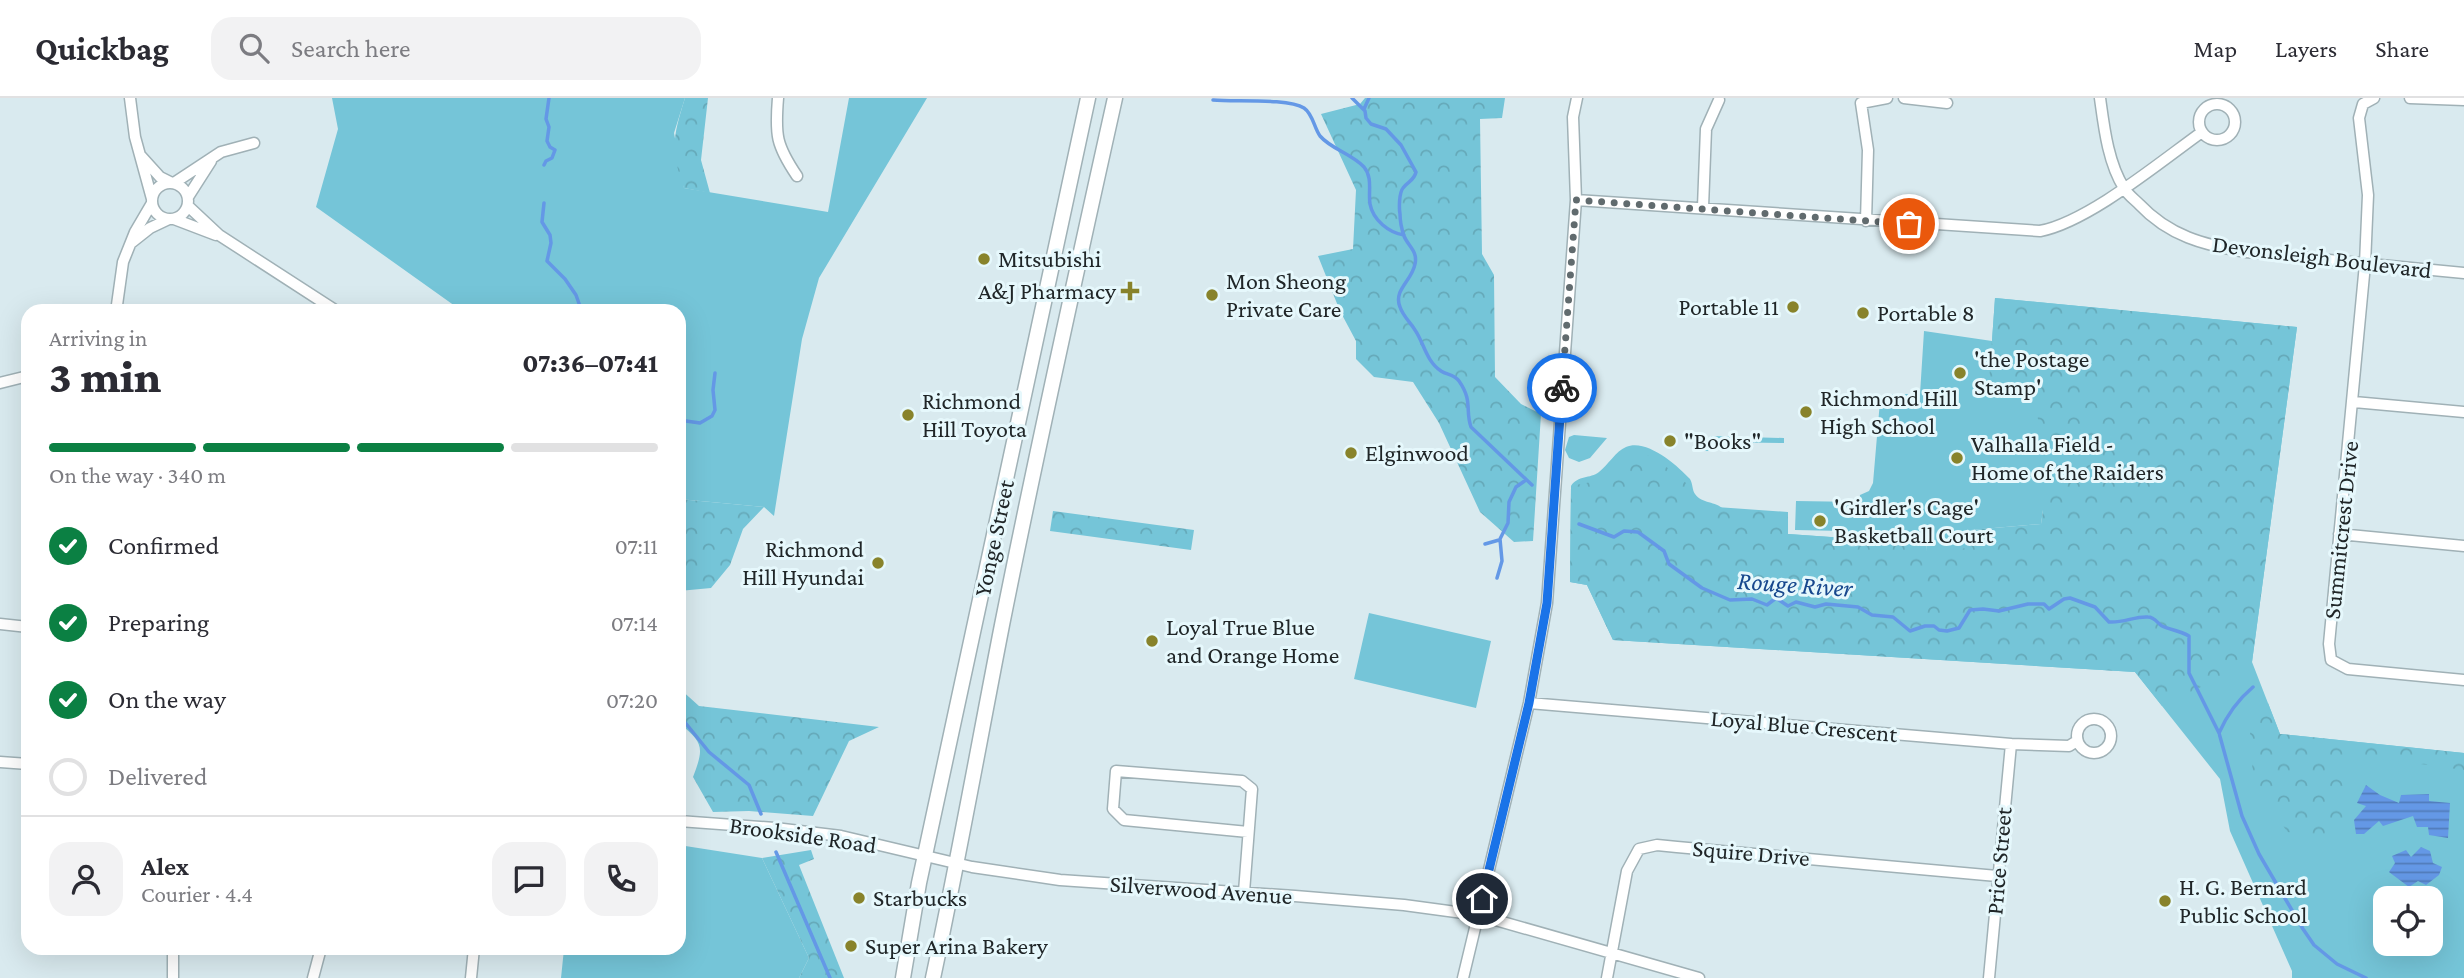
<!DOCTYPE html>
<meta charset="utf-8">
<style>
:root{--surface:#fff;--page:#f2f2f3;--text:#2b2b33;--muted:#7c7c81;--line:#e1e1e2;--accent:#0b8043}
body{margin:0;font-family:"Crimson Pro",serif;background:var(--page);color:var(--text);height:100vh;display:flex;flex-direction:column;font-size:26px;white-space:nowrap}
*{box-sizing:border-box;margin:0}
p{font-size:23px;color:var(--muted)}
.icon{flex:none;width:38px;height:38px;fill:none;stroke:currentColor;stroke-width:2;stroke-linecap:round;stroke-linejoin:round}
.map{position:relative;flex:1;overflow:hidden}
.drawer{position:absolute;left:21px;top:206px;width:665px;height:651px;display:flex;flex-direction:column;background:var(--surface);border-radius:21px;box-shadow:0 7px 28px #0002}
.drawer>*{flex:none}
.tools{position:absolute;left:2373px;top:788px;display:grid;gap:14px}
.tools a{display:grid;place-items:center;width:70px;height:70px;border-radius:14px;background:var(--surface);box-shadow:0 7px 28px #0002;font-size:35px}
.pin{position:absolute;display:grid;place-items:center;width:60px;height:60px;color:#fff;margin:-30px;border:4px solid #fff;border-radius:50%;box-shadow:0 2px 7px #0007}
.courier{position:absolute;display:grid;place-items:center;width:70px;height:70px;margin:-35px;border:5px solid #1a73e8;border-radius:50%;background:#fff;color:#222;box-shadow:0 2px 9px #0007}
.headline em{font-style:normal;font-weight:800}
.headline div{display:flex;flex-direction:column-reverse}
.headline{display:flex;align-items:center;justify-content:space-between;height:119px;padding:0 28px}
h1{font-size:46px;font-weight:800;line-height:52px}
.bar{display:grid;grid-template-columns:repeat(4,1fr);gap:10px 7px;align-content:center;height:84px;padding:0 28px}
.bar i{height:9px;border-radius:5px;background:var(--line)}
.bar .current{background:var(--accent)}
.bar p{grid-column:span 4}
.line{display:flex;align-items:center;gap:18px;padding:0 28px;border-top:2px solid var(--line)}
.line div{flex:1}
.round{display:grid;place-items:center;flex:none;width:74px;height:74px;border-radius:21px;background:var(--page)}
ol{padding:0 28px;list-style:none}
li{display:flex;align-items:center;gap:21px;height:77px}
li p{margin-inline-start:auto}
li .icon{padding:7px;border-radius:50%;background:var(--accent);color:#fff;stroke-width:4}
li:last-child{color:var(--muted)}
li i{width:38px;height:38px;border:4px solid var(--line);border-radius:50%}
header{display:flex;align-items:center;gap:42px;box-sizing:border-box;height:98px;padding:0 35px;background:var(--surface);border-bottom:2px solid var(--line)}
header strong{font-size:33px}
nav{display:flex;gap:38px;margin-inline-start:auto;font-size:24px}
.search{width:490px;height:63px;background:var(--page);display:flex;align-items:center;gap:18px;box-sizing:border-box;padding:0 24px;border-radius:21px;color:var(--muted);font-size:26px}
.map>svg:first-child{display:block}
.green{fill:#75c5d8;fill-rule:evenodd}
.forest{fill:url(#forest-crowns)}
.water{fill:url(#water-rules)}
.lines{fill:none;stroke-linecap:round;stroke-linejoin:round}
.stream{stroke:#6498e6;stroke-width:3.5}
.minor-casing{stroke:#a0b1b6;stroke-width:13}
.major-casing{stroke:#a0b1b6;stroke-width:17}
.minor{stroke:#fff;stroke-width:10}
.major{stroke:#fff;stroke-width:14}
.done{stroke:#616b6e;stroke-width:7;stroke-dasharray:0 12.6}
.route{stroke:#1a73e8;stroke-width:9}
.poi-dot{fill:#88832b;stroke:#e6f8fc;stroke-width:2.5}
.labels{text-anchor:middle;stroke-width:6;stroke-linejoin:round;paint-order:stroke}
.street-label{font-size:24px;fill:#202628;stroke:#e6f8fc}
.poi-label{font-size:24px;fill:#202628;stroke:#e6f8fc;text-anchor:start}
.water-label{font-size:26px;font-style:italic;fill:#16478d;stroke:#e6f8fc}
</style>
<header>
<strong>Quickbag</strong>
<div class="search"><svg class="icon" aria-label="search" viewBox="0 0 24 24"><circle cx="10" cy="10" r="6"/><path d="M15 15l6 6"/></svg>Search here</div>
<nav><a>Map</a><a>Layers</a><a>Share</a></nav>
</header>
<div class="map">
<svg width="2464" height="880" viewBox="0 0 2464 880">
<defs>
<pattern id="forest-crowns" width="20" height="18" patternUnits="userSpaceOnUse" patternTransform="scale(1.75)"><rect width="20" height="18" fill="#75c5d8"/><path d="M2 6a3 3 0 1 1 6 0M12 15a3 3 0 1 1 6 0" fill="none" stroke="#65a9b9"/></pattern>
<pattern id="water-rules" width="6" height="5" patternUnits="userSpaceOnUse" patternTransform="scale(1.75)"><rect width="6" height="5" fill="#6498e6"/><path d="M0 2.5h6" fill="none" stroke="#527cba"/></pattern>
</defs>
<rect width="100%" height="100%" fill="#d9eaef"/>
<!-- green -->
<path class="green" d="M332 0H685L674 35 684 90 828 114 849 0H927L819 180 802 241 774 418 764 409 679 401V214L462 213 316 109 338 31Z
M1995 200 2297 229 2252 564 2280 636 2464 655V880H2292V873L2230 733 2220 681 2135 574 1613 542 1587 487 1570 484 1571 388C1578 377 1590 381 1599 374 1608 367 1616 353 1626 349 1646 340 1677 367 1690 381 1693 386 1692 392 1695 396 1702 406 1716 403 1723 411L1788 436 1845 440 1844 433 1795 432 1796 403 1859 404 1860 397 1869 393 1873 385 1880 303 1889 296H1920L1924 233 1992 243ZM2043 412 2056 444 1971 450V432L2041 426ZM1926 438 1927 453 1849 449ZM2385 800H2431V845H2385Z
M1574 337 1607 340 1590 360 1579 364 1569 360 1565 352 1569 339Z
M1711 338 1784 340V345L1717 344 1716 353H1700V346L1711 347Z
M1369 515 1491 543 1476 610 1354 581Z
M679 747 762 760 809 860 799 880H561L564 851 679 850Z"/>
<!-- forest -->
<path class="forest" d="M685 0H708L701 62 710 95 684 90C670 52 673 38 685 0Z
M1365 0H1505L1502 20 1480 21 1482 156 1494 177 1495 279 1521 306 1541 316 1533 443 1514 444 1480 414 1439 325 1413 284 1374 279 1356 261V243L1340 213 1318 158 1353 151 1356 92 1321 16 1360 6Z
M1995 200 2297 229 2252 564 2162 608 2135 574 1613 542 1587 487 1570 484 1571 388 1596 383 1634 350C1652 359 1672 371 1686 385 1693 393 1690 398 1702 408L1788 414V436L1845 440 1849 449 1926 438 1927 453 1970 450 1971 432 2041 426 2043 412 2032 407 2031 395 2049 393 2035 302 1988 299Z
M679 401 764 409 743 431 730 467 711 490 679 493Z
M1053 413 1194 432 1191 452 1050 433Z
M679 590 699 608 879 629 849 643 813 718 749 713 713 714 693 679C704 650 704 645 679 625Z
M2268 605 2280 636 2464 655V672L2347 656 2345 740 2287 734 2253 679 2250 634Z
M811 752 814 761 799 767 844 880H799L809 860 762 760Z"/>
<!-- water -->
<path class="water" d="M2366 687 2380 697 2399 705 2401 697 2429 696V703L2450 705 2448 740 2429 737 2428 729H2417L2413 718 2383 728 2379 723 2364 736H2356L2354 722 2366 708 2357 705Z
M2421 749 2430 753 2433 765 2442 769 2439 777 2426 787 2418 783 2409 789 2389 774 2395 765 2392 758 2406 752 2411 759Z"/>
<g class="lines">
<!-- stream -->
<path class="stream" d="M1352 0 1365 13 1366 20 1371 26 1386 31 1401 47 1416 74C1414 83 1408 83 1403 90 1399 95 1399 110 1400 116 1400 122 1402 132 1404 138 1408 148 1418 153 1415 166 1412 183 1393 192 1400 209 1403 218 1410 224 1415 232 1424 245 1426 263 1441 273 1447 277 1454 276 1459 283 1473 303 1465 312 1471 329L1532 387
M1213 2C1235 4 1288 0 1304 10 1313 16 1314 30 1320 38 1331 51 1352 56 1364 69 1373 80 1368 94 1370 106 1373 122 1389 135 1404 137
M1364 11 1369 0
M544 67 546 63 552 60 555 52 550 49 547 43 549 29 546 21 549 0
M544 105 542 124 550 137 551 145 547 163 565 181 576 197 582 214
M611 214 612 210
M679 322 700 325 712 318 715 312 713 292 715 275
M1579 426 1614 439 1624 433 1638 434 1664 453 1669 466 1702 490 1730 502 1752 501 1767 507 1776 500 1788 508 1796 504 1815 509 1826 506 1858 509 1872 517 1893 519 1910 533 1925 528H1934L1939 532 1947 533 1959 530 1970 512 1983 511 1999 513 2028 506H2044L2049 511 2064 501 2070 500 2095 509 2109 524C2124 525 2135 518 2148 519 2155 519 2157 525 2162 528 2171 532 2180 533 2189 538V575L2219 635 2242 718 2259 756 2303 831 2314 847 2337 866 2366 880
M1485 446 1499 442
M1497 480 1502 463 1500 441 1508 425 1509 404 1516 389 1526 382
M679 617 709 654 749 687 761 716
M2219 635C2227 617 2240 600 2253 589
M776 754 830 880"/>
<!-- minor casing -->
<g class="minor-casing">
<path id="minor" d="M130 0 135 39 152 101
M778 0C775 37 776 47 797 78
M1904 0 1947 5
M2100 0C2104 29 2108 65 2124 90 2127 96 2134 101 2139 106 2169 138 2204 147 2246 154L2464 175
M2374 0 2363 6 2359 20 2368 97 2365 166 2329 546 2331 562 2348 571 2464 582
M2410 0 2464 2
M2199 24a18 18 0 1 1 36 0a18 18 0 1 1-36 0Z
M141 58 160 79 172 85
M152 103a18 18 0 1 1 36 0a18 18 0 1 1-36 0Z
M174 85 221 54 254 45
M188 99 211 63
M1576 102 2040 133C2088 124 2160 64 2202 34
M188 108 219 137 338 214
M1703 109 1706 31 1719 2
M174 121 216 137
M1866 123 1868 52 1861 5 1887 0
M131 145 150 130 169 121
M116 214 123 164 135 134 152 105
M0 285 28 278
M2354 304 2464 314
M2339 436 2464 448
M0 526 28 529
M1529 605 2011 646 2069 648 2077 643
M2077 638a17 17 0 1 1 34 0a17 17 0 1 1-34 0Z
M0 664 28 666
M679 723 775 730 841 738 972 769 1060 782 1295 798 1404 807 1478 817 1699 880
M1244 794 1252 691 1242 683 1116 673 1113 711 1124 722 1248 734
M173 850V880
M313 880 321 850
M471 880 474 850
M1463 880 1529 605 1547 505 1576 102 1573 19 1577 0
M1607 880 1627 773 1639 751 1657 747 1677 749 1997 778
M1989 880 2011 646"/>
</g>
<!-- major casing -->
<g class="major-casing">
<path id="major" d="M903 880 919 785 1088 0
M933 880C958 763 979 645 1002 527 1037 351 1076 175 1115 0"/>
</g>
<!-- minor -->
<use href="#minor" class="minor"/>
<!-- major -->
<use href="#major" class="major"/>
</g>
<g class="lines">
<!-- done -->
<path class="done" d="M1562 290 1576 102 1909 126"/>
<!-- route -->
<path class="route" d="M1482 801 1529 605 1547 505 1562 290"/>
</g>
<!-- markers -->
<g class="poi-dot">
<circle cx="984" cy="161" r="7"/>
<path d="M1126.5 182.5h7v7h7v7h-7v7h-7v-7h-7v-7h7z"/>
<circle cx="1212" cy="197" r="7"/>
<circle cx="1793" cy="209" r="7"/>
<circle cx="1863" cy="215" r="7"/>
<circle cx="1960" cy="275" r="7"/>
<circle cx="1806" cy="314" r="7"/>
<circle cx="908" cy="317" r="7"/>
<circle cx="1670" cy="343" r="7"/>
<circle cx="1351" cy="355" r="7"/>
<circle cx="1957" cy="360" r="7"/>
<circle cx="1820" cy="423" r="7"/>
<circle cx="878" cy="465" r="7"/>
<circle cx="1152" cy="543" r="7"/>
<circle cx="859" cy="800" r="7"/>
<circle cx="2165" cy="803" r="7"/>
<circle cx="851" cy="848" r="7"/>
</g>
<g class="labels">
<!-- street labels -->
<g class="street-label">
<text transform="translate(2322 159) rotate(7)" y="8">Devonsleigh Boulevard</text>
<text transform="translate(2341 432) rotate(-84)" y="8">Summitcrest Drive</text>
<text transform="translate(994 440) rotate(-78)" y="8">Yonge Street</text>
<text transform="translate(1804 628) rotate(5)" y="8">Loyal Blue Crescent</text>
<text transform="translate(803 737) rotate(8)" y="8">Brookside Road</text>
<text transform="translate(1751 755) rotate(5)" y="8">Squire Drive</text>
<text transform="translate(1999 763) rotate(-85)" y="8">Price Street</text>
<text transform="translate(1201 792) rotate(4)" y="8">Silverwood Avenue</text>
</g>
<!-- poi labels -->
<g class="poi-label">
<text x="998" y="169">Mitsubishi</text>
<text x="1226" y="191">Mon Sheong<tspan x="1226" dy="28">Private Care</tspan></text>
<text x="1116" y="201" text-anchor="end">A&amp;J Pharmacy</text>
<text x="1779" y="217" text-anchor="end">Portable 11</text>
<text x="1877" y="223">Portable 8</text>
<text x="1974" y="269">'the Postage<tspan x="1974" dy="28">Stamp'</tspan></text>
<text x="1820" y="308">Richmond Hill<tspan x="1820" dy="28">High School</tspan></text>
<text x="922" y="311">Richmond<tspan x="922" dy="28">Hill Toyota</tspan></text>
<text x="1684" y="351">"Books"</text>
<text x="1971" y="354">Valhalla Field -<tspan x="1971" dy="28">Home of the Raiders</tspan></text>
<text x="1365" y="363">Elginwood</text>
<text x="1834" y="417">'Girdler's Cage'<tspan x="1834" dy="28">Basketball Court</tspan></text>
<text x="864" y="459" text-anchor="end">Richmond<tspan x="864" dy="28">Hill Hyundai</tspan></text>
<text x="1166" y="537">Loyal True Blue<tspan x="1166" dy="28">and Orange Home</tspan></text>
<text x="2179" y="797">H. G. Bernard<tspan x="2179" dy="28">Public School</tspan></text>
<text x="873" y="808">Starbucks</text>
<text x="865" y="856">Super Arina Bakery</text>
</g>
<!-- water labels -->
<g class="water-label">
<text transform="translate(1795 486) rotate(4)" y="9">Rouge River</text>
</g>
</g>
</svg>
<div class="tools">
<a><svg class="icon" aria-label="locate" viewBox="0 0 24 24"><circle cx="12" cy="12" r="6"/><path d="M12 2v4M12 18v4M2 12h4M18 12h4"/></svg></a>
</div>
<div class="pin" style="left:1909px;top:126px;background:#ea580c"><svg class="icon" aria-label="bag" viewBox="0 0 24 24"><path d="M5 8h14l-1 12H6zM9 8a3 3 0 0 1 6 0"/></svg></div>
<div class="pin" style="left:1482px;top:801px;background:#1f2937"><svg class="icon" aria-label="home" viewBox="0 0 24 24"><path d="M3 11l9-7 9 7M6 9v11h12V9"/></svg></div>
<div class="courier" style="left:1562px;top:290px"><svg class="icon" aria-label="bike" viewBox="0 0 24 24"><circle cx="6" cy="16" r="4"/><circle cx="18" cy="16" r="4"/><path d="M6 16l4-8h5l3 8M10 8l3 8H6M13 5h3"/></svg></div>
<section class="drawer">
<div class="headline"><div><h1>3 min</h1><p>Arriving in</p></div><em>07:36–07:41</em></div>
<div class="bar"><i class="current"></i><i class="current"></i><i class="current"></i><i></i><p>On the way · 340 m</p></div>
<ol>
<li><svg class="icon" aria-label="check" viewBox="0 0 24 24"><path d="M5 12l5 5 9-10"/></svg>Confirmed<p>07:11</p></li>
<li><svg class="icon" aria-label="check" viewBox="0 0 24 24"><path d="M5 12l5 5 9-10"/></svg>Preparing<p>07:14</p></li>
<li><svg class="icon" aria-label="check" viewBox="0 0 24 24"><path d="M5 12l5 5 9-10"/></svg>On the way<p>07:20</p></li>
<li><i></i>Delivered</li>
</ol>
<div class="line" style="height:126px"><a class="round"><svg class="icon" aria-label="person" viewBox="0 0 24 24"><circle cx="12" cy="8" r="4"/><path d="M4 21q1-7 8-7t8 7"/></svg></a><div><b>Alex</b><p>Courier · 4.4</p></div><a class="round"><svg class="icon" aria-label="chat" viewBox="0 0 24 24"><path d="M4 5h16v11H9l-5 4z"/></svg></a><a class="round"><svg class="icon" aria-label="phone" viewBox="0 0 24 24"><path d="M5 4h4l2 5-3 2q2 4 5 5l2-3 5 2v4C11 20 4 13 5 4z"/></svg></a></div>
</section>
</div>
